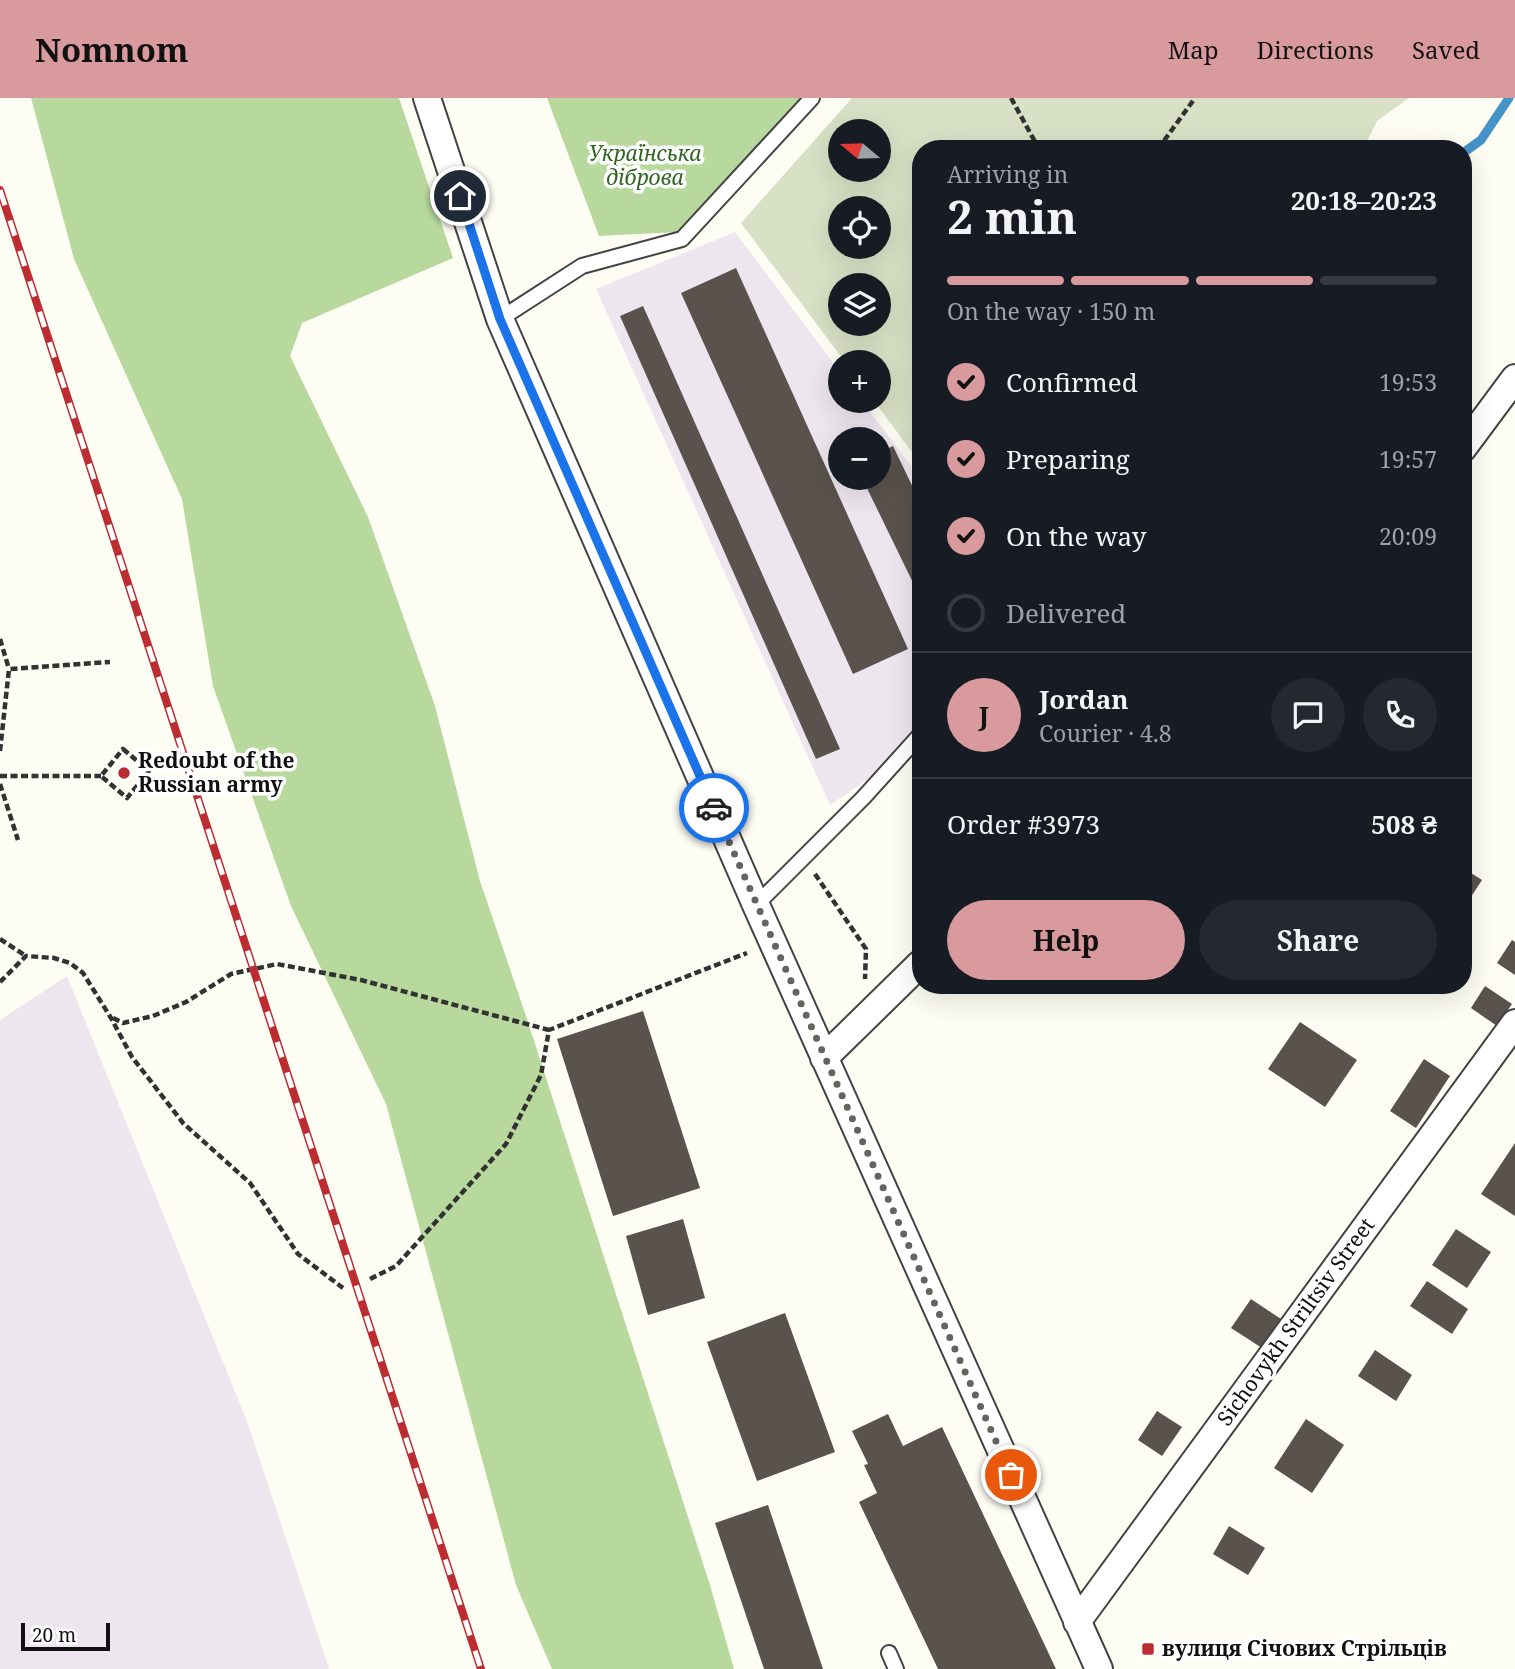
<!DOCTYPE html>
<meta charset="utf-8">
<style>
:root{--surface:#171b24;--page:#242831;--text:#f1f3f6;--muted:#9ea1a6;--line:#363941;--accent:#d99a9e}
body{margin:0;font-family:"Noto Serif",serif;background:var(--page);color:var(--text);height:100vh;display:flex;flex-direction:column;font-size:26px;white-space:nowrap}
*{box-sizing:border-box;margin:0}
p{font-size:23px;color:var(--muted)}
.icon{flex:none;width:38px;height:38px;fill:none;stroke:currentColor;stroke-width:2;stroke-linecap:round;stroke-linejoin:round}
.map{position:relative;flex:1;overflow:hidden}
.details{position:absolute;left:912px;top:42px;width:560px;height:854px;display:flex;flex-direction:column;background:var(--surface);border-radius:28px;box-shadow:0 7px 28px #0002}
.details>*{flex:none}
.needle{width:46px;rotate:289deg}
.tools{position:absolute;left:828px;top:21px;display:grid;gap:14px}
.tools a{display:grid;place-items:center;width:63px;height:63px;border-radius:50%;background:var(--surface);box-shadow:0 7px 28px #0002;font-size:35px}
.scale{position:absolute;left:21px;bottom:18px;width:89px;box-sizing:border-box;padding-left:7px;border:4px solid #101010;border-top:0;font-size:19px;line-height:24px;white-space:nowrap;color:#101010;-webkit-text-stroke:5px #fff;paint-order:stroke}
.pin{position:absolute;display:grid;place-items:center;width:60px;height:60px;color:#fff;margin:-30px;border:4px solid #fff;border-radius:50%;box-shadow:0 2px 7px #0007}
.courier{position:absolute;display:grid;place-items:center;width:70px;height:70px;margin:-35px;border:5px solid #1a73e8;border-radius:50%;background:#fff;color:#222;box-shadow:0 2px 9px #0007}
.head em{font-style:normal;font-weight:700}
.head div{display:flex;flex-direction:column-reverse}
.head{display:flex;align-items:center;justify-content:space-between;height:119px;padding:0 35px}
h1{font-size:46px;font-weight:700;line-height:52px}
.bar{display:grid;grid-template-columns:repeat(4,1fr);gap:10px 7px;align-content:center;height:84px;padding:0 35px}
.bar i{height:9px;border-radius:5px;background:var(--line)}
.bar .on{background:var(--accent)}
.bar p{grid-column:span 4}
.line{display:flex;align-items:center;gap:18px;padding:0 35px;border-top:2px solid var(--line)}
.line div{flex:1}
.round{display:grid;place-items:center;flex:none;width:74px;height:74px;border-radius:37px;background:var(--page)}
ol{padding:0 35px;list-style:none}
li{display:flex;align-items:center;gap:21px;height:77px}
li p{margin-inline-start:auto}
li .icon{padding:7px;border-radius:50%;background:var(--accent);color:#111;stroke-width:4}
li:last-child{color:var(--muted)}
li i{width:38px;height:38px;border:4px solid var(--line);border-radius:50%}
.button{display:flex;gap:14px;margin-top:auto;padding:14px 35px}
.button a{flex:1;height:80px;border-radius:42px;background:var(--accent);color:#111;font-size:28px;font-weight:700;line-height:80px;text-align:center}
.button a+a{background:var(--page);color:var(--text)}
header{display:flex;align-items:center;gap:42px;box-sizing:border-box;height:98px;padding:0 35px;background:var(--accent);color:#111}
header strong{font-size:33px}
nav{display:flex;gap:38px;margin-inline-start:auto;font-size:24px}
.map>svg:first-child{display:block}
.industrial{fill:#ede6ee;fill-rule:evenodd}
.forest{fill:#b8d99e}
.cemetery{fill:#d8e1c5;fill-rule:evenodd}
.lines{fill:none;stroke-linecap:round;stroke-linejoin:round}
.stream{stroke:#4592c8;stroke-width:9}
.building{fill:#59524d}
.service-casing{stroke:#434343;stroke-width:18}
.minor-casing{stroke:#434343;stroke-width:30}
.path{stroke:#323232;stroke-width:4.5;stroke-dasharray:7 3.5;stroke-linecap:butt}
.service{stroke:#fff;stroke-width:14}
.minor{stroke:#fff;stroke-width:26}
.rail-casing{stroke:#bc2d32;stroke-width:8}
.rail{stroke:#fff;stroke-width:5;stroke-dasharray:16;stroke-linecap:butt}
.done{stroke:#636360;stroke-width:7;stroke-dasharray:0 12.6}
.route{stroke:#1a73e8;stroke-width:9}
.poi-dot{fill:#bc2d32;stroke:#fff;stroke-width:2.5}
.labels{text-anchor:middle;stroke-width:7;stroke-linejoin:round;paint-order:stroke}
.park-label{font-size:21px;font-style:italic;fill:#306622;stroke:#fff}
.poi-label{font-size:21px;font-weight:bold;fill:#101010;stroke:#fff;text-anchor:start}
.street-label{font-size:21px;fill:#101010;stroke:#fff}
</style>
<header>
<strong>Nomnom</strong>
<nav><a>Map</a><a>Directions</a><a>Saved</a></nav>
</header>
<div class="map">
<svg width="1515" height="1571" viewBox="0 0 1515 1571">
<rect width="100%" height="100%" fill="#fefdf4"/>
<!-- industrial -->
<path class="industrial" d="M735 134 840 274V303H862L920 380V624L868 681 830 707 596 191ZM840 341H878V380H840Z
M67 878 248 1326 329 1571H0V922Z"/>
<!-- forest -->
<path class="forest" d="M31 0H399L453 160 302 225 290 258 368 419 435 608 480 783 527 921 710 1487 734 1571H552L516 1487 386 1006 291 808 213 588 182 401 74 161Z
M547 0H802L679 134 599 138Z"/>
<!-- cemetery -->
<path class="cemetery" d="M852 0H1409L1377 23 1363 51H920V365L874 303H878V264H845L741 125ZM840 33H878V72H840ZM840 110H878V149H840ZM840 187H878V226H840Z"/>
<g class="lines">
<!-- stream -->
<path class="stream" d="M1463 55 1481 42 1509 0"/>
</g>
<!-- building -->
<path class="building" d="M736 170 908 551 853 576 681 195Z
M643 208 840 651 816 661 620 218Z
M893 348 920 404V499L862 380H878V355Z
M1463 770 1482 782 1463 811Z
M1512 842 1515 844V877L1497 865Z
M1485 888 1512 906 1497 928 1471 910Z
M643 913 700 1090 613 1118 557 941Z
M1300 924 1357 962 1325 1009 1268 971Z
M1424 961 1450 978 1416 1030 1390 1013Z
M1515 1045V1118L1481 1096Z
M683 1121 705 1200 648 1217 626 1138Z
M1456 1131 1491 1154 1467 1190 1432 1167Z
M1427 1183 1468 1211 1452 1236 1410 1208Z
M1251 1201 1281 1221 1262 1250 1231 1230Z
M785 1215 835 1354 757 1383 707 1244Z
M1375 1252 1412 1277 1396 1303 1358 1278Z
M1157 1313 1182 1329 1162 1358 1138 1342Z
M888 1316 903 1348 942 1329 1056 1571H938L859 1404 877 1395 864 1367 868 1366 852 1333Z
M1306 1321 1344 1347 1312 1395 1274 1370Z
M768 1407 823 1571H764L715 1425Z
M1229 1428 1265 1450 1248 1477 1213 1456Z"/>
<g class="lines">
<!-- service casing -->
<g class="service-casing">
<path id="service" d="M500 221 582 168 682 141 812 0
M756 807 864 699 920 637
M889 1555 896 1571"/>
</g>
<!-- minor casing -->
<g class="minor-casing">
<path id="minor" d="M427 0 500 221 756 807 1099 1571
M1463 350 1515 280
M824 960 920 866
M1077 1524 1515 925"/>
</g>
<!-- path -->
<path class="path" d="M1011 0 1039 51
M1158 51 1195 0
M0 541 9 571
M123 651 149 673 127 700 101 678Z
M0 653 9 571 110 564
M0 678H101
M0 686 18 742
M815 776 866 851 865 881
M0 841 26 858
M0 884 26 858 54 860 70 865 83 875 111 920 132 959 183 1025 250 1085 298 1156 343 1190
M113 920 123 925 153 918 186 904 231 876 277 866 361 882 549 932
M370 1181 396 1168 506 1046 541 977 549 932 747 855"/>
<!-- service -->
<use href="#service" class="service"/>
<!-- minor -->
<use href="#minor" class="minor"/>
<!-- rail casing -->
<g class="rail-casing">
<path id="rail" d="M0 92 481 1571"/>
</g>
<!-- rail -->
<use href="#rail" class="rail"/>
</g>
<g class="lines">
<!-- done -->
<path class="done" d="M714 710 1011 1377"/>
<!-- route -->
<path class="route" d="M460 98 500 221 714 710"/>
</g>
<!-- markers -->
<g class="poi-dot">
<circle cx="124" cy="675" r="7"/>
<rect x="1141" y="1544" width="14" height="14" rx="3.5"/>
</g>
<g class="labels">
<!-- park labels -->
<g class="park-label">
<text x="645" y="63">Українська<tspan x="645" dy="24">діброва</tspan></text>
</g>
<!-- poi labels -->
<g class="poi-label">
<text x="138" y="670">Redoubt of the<tspan x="138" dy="24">Russian army</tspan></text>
<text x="1162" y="1558">вулиця Січових Стрільців</text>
</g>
<!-- street labels -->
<g class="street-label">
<text transform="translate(1296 1224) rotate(-54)" y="7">Sichovykh Striltsiv Street</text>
</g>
</g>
</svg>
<div class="tools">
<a><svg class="needle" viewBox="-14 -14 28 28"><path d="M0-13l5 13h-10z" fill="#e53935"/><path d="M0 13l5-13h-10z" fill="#9ea1a6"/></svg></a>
<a><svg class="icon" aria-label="locate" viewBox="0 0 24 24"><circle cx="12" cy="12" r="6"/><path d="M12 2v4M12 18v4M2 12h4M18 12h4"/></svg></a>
<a><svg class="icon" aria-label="layers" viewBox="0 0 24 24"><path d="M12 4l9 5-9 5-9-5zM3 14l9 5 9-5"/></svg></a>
<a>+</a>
<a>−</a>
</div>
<div class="scale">20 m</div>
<div class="pin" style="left:1011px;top:1377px;background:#ea580c"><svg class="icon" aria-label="bag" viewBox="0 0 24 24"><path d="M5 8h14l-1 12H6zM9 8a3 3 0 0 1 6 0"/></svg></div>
<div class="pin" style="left:460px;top:98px;background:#1f2937"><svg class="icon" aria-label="home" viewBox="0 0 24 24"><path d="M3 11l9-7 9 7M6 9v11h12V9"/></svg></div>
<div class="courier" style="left:714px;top:710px"><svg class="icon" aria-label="car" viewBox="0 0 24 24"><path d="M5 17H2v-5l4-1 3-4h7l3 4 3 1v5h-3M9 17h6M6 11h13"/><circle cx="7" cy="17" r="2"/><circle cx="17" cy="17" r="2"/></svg></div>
<section class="details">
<div class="head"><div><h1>2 min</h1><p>Arriving in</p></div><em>20:18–20:23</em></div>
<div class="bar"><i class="on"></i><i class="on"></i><i class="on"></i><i></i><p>On the way · 150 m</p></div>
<ol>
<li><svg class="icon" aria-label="check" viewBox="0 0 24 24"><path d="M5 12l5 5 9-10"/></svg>Confirmed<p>19:53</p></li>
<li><svg class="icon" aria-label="check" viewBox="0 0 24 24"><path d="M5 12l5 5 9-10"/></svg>Preparing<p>19:57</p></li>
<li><svg class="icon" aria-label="check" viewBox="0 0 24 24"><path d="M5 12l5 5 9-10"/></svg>On the way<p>20:09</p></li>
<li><i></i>Delivered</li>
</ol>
<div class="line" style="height:126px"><b class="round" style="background:var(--accent);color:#111">J</b><div><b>Jordan</b><p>Courier · 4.8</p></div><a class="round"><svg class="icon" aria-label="chat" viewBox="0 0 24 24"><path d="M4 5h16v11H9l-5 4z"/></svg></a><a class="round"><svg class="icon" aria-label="phone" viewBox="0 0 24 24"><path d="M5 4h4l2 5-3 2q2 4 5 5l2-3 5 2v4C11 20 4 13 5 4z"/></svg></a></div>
<div class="line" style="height:91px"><div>Order #3973</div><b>508 ₴</b></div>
<div class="button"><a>Help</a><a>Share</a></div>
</section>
</div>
